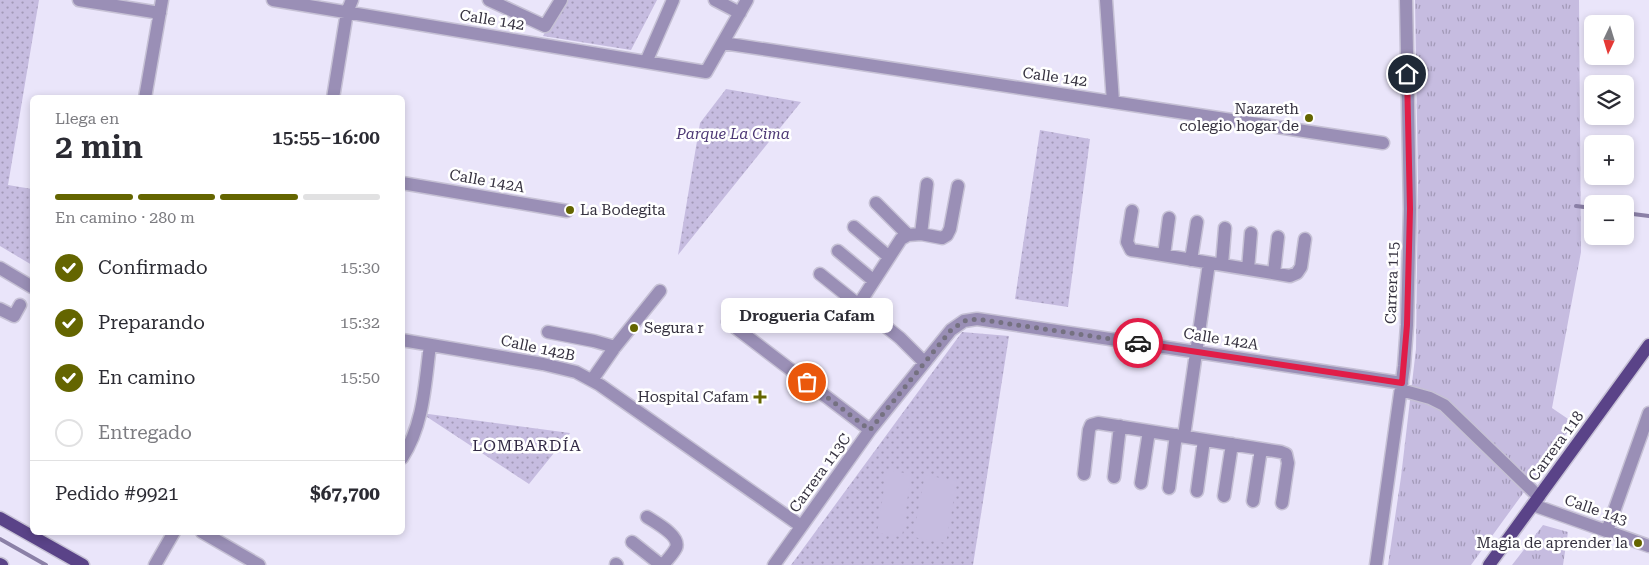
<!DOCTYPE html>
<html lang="es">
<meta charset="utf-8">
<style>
:root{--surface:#fff;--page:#f2f2f3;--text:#2b2b33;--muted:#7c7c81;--line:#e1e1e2;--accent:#646500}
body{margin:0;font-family:"Roboto Serif",serif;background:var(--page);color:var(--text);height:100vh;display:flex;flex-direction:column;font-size:19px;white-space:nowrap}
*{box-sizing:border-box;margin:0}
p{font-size:16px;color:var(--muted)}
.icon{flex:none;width:28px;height:28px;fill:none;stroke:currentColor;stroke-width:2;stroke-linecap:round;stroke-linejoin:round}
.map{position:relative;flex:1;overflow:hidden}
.panel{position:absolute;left:30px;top:95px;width:375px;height:440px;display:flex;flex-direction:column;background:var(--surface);border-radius:8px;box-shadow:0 2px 8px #0003}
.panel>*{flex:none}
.needle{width:32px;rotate:184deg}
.fabs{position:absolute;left:1584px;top:15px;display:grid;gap:10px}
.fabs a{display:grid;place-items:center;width:50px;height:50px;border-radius:8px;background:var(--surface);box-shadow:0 2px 8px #0003;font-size:25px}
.pin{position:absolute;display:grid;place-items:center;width:42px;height:42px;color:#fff;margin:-21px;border:2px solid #fff;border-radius:50%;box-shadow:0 1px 5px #0007}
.courier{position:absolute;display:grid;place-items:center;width:50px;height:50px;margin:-25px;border:4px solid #e11d48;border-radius:50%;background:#fff;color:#222;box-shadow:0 1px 6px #0007}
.bubble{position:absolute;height:35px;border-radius:8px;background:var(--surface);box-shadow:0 2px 8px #0003;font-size:16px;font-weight:600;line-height:35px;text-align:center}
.head em{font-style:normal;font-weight:600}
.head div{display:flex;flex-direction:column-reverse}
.head{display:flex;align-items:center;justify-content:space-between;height:85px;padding:0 25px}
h1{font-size:32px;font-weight:600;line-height:38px}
.bar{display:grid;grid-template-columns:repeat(4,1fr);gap:8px 5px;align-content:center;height:60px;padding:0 25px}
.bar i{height:6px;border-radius:4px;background:var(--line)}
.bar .on{background:var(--accent)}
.bar p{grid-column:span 4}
.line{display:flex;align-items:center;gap:12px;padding:0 25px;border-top:1px solid var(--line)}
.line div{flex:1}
ol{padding:0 25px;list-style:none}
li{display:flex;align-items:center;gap:15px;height:55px}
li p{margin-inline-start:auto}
li .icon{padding:5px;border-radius:50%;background:var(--accent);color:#fff;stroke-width:4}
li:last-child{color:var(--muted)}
li i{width:28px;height:28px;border:2px solid var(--line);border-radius:50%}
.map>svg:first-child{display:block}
.grass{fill:url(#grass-tufts)}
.park{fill:url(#park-dots)}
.pitch{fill:#c6bce0}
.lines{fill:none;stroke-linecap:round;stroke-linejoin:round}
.stream{stroke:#8b80a7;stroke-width:4}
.minor-casing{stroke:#c6c1d5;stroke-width:15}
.major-casing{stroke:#c6c1d5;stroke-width:15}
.minor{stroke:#9a8fb6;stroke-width:12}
.major{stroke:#5a4388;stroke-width:12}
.done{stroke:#757181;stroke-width:5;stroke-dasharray:0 9}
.route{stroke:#e11d48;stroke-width:6}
.poi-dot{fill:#646500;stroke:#fff;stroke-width:2}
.labels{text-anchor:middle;stroke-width:5;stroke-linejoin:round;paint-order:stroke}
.street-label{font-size:15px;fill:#363240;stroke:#fff}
.poi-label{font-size:15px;fill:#363240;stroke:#fff;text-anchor:end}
.park-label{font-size:15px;font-style:italic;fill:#4d3875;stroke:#fff}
.neighbourhood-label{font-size:16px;letter-spacing:1px;fill:#322a45;stroke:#fff}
</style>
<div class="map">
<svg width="1649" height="565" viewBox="0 0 1649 565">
<defs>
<pattern id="grass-tufts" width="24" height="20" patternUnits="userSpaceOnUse" patternTransform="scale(1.25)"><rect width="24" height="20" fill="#c6bce0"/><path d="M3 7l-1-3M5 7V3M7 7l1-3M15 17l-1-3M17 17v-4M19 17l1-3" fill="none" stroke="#a299b7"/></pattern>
<pattern id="park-dots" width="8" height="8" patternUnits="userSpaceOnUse" patternTransform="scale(1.25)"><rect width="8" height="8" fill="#c6bce0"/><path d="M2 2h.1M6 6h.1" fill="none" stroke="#a299b7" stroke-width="1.8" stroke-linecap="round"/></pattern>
</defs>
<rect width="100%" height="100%" fill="#eae5fa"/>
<!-- grass -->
<path class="grass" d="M1415 0H1579L1581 252 1552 408 1574 423 1471 565H1388L1401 477 1416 349 1418 181Z
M1543 525 1568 532 1563 565H1512Z"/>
<!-- park -->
<path class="park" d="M0 0H39L8 185 32 189V265L0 246Z
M563 0H657L631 50 543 36Z
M726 89 801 102 678 255 700 123Z
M1040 130 1090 139 1068 307 1015 299Z
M962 332 1009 336 973 565H791Z
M421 413 570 433 529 484Z"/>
<!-- pitch -->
<path class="pitch" d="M887 470 911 474 902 537 877 533Z
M925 475 957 481 946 543 913 537Z"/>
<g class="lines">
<!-- stream -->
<path class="stream" d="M1576 206 1592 208
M1625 213 1649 216
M0 539 46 565"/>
<!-- minor casing -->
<g class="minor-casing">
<path id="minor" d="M79 0 160 13
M273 0 706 72 747 0
M489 0 545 26 561 0
M715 0 740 13
M1106 0 1113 102
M723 43 1383 143
M646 62 673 0
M145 98 162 0
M333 98 347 12 352 0
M402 183 567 211
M876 203 908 235
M1132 211 1127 242 1131 250 1138 251 1290 276 1297 273 1301 267 1305 239
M854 227 889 257
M921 234 927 184
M838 251 874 281
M1164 255 1169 218
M1191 260 1197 222
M1222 264 1225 228
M0 268 32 287
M1248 269 1251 233
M1274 273 1278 237
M820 274 900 338 924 362
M859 304 901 239 908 235 921 234 942 238 947 235 950 229 958 186
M0 309 14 316 20 305
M728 322 870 430
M548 332 594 341 615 347
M402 340 543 364 576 372 600 385 801 526
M592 380 615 347 660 291
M1401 390 1430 398 1444 405 1539 497
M1184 436 1209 263
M402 458C424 424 425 383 430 345
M1084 474 1089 430 1091 425 1098 423 1281 452 1286 454 1288 463 1282 503
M1114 477 1120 426
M1141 483 1149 431
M1169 488 1176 435
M1197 491 1204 440
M1224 496 1232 444
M1253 501 1261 449
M1533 505 1649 546
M647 517C656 523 681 536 676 548 673 554 667 560 663 565
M1607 531 1649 413
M202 532 259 565
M632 542 661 565
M616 564 617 565
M155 565 174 532
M774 565 870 430 951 330 964 321 977 319 1402 383
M1376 565 1404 366 1407 325 1410 209 1406 0"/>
</g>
<!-- major casing -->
<g class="major-casing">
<path id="major" d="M0 518 83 565
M0 564 2 565
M1489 565 1649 345"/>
</g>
<!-- minor -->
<use href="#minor" class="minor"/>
<!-- major -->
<use href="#major" class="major"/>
</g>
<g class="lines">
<!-- done -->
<path class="done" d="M807 382 870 430 951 330 964 321 977 319 1138 343"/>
<!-- route -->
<path class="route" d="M1138 343 1402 383 1407 325 1410 209 1407 74"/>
</g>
<!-- markers -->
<g class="poi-dot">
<circle cx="1309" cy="118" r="5"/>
<circle cx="570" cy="210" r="5"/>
<circle cx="634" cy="328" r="5"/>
<path d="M757.5 389.5h5v5h5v5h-5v5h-5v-5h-5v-5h5z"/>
<circle cx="1638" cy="543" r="5"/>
</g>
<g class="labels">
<!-- street labels -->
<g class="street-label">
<text transform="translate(492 20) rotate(9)" y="5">Calle 142</text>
<text transform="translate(1055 77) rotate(8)" y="5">Calle 142</text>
<text transform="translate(487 181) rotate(10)" y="5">Calle 142A</text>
<text transform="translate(1392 283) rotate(-88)" y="5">Carrera 115</text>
<text transform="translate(1221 339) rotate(9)" y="5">Calle 142A</text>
<text transform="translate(538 348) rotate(12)" y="5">Calle 142B</text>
<text transform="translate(1556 446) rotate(-54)" y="5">Carrera 118</text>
<text transform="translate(820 473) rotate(-54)" y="5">Carrera 113C</text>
<text transform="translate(1596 510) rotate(19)" y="5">Calle 143</text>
</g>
<!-- poi labels -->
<g class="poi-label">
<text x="1299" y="114">Nazareth<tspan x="1299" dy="17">colegio hogar de</tspan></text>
<text x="580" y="215" text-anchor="start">La Bodegita</text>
<text x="644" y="333" text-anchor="start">Segura r</text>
<text x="749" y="402">Hospital Cafam</text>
<text x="1628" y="548">Magia de aprender la</text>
</g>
<!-- park labels -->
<g class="park-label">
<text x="733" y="139">Parque La Cima</text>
</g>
<!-- neighbourhood labels -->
<g class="neighbourhood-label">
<text x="527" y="451">LOMBARDÍA</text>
</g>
</g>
</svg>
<div class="fabs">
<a><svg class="needle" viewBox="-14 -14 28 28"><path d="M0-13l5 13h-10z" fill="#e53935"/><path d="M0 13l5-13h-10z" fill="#7c7c81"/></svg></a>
<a><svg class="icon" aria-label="layers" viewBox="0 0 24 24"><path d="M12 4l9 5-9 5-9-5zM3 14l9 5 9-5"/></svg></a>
<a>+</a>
<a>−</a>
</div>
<div class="pin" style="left:807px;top:382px;background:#ea580c"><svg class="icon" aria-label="bag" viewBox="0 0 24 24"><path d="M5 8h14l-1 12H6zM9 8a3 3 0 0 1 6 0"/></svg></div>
<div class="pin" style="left:1407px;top:74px;background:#1f2937"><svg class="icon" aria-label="home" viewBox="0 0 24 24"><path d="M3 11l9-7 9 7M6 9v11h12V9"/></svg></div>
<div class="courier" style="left:1138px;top:343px"><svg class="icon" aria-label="car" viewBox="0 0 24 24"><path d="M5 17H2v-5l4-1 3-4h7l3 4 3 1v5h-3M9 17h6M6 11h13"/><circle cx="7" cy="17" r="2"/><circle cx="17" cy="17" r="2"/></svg></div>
<div class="bubble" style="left:721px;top:298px;width:172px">Drogueria Cafam</div>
<section class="panel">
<div class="head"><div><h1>2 min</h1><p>Llega en</p></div><em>15:55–16:00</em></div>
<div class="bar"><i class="on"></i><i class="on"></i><i class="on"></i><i></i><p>En camino · 280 m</p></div>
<ol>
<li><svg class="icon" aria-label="check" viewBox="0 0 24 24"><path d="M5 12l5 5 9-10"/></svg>Confirmado<p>15:30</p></li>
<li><svg class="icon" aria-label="check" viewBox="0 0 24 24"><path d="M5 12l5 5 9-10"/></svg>Preparando<p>15:32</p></li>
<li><svg class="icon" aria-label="check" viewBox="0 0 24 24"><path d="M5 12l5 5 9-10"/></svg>En camino<p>15:50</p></li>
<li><i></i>Entregado</li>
</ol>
<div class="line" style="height:65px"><div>Pedido #9921</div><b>$67,700</b></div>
</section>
</div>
